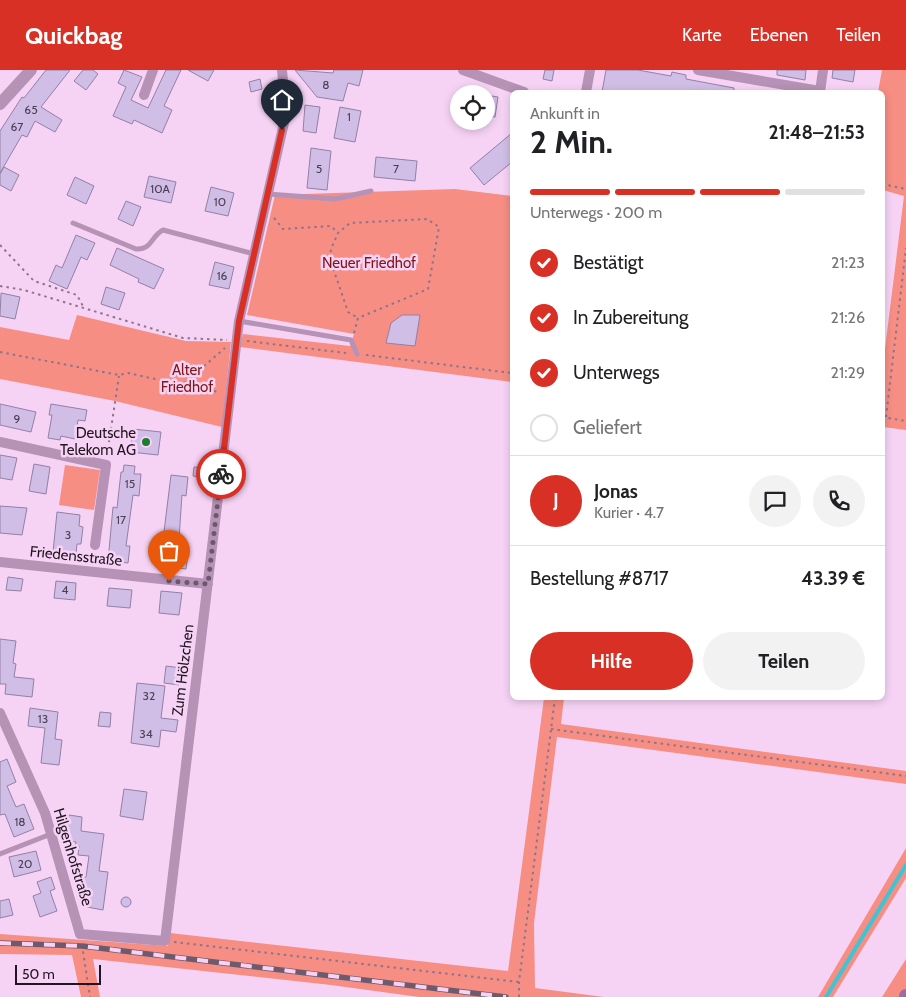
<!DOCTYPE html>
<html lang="de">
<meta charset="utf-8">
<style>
:root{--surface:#fff;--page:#f2f2f2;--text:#202124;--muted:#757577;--line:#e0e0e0;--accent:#d93025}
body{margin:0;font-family:Cabin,sans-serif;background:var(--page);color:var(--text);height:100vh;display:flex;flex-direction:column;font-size:19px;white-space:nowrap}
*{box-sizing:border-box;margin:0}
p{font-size:16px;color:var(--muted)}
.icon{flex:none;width:28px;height:28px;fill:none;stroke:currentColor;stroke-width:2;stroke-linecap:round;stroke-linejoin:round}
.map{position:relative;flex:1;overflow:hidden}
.details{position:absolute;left:510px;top:20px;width:375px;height:610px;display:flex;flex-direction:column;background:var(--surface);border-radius:8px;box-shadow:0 2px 8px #0003}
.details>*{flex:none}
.fabs{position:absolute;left:450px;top:15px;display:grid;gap:10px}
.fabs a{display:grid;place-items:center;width:45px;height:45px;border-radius:50%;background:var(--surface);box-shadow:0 2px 8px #0003;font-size:25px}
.scale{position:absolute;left:15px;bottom:12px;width:86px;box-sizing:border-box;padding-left:5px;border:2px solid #211521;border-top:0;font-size:14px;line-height:18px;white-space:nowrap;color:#211521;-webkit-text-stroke:4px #f6d3f5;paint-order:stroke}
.pin{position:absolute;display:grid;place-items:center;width:42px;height:42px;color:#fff;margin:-51px -21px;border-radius:50% 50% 50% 0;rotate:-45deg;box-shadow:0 0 5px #0007}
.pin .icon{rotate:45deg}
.courier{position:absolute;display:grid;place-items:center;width:50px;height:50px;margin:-25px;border:4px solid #d93025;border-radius:50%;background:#fff;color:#222;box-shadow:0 1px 6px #0007}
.overview em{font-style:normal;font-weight:800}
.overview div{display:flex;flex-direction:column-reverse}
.overview{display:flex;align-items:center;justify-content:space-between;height:85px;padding:0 20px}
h1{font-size:32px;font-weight:800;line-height:38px}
.bar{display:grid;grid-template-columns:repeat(4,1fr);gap:8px 5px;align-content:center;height:60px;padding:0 20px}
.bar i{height:6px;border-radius:4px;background:var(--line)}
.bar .active{background:var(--accent)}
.bar p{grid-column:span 4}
.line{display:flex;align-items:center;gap:12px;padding:0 20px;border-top:1px solid var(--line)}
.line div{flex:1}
.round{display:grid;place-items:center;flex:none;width:52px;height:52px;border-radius:26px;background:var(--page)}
ol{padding:0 20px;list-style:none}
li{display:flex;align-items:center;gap:15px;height:55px}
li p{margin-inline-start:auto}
li .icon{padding:5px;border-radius:50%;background:var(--accent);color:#fff;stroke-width:4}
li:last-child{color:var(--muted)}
li i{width:28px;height:28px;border:2px solid var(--line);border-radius:50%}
.button{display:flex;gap:10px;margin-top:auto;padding:10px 20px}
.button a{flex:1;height:58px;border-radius:30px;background:var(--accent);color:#fff;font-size:20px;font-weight:800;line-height:58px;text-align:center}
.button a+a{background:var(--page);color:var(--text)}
header{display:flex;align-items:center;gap:30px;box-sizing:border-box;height:70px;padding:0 25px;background:var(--accent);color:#fff}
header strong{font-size:24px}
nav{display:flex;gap:28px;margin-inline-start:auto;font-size:18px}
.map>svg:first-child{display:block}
.green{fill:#f68e84}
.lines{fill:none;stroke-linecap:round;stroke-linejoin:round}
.stream{stroke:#3bc5d5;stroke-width:4}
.building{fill:#d1bee6;stroke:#9280a5}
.path{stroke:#8c758c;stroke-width:2;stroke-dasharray:2.5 4;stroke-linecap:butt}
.service{stroke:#b692b6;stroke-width:5}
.minor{stroke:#b692b6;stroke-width:10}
.tertiary{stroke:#b692b6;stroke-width:12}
.secondary{stroke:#9f6ba0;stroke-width:14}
.rail-casing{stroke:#6e5a6d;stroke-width:5.5}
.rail{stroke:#f6d3f5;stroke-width:4;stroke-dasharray:11;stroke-linecap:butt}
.done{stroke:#6c586b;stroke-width:5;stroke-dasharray:0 9}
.route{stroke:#d93025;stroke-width:6}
.poi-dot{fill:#1b7d2f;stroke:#f6d3f5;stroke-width:2}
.labels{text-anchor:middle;stroke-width:5;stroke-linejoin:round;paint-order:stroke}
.number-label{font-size:12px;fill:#4d3f52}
.park-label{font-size:15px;fill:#801718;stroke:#f6d3f5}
.poi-label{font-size:15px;fill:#211521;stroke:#f6d3f5;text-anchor:end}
.street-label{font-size:15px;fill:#211521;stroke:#f6d3f5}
</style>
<header>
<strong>Quickbag</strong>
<nav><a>Karte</a><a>Ebenen</a><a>Teilen</a></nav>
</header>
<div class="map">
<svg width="906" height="927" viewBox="0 0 906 927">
<rect width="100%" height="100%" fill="#f6d3f5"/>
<!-- green -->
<path class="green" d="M882 0H906V360L883 357V295L904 126 883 120 882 22H878Z
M455 119 512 126V312L240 277 243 264 350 276 354 264 247 245 275 125Z
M77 245 186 271 231 272 222 357 115 331 0 309V257L69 270Z
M65 395 100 400 94 440 59 435Z
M544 628H564L561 654 906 701V714L557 667 534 853 535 918 604 927H419L331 915 93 889 100 927H81L72 885 0 884V864L168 876 170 863 508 901Z
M906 778V808L833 927H818Z
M906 889V927H882Z"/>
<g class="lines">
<!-- stream -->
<path class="stream" d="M826 927 906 795"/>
</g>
<!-- building -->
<path class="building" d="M46 0H70L41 37 62 50 55 62 35 51 27 67 22 65 0 103V61L22 27 24 28Z
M83 0H93L98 4 86 20 74 11Z
M124 0 142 7 131 30 148 38 166 0H181L164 36 172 40 162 63 134 50 132 54 113 46 126 17 118 13Z
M188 0H214L208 11Z
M295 0 333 3 334 0H363L359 16 348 13 343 31 317 27Z
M545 0H554L552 11 543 9Z
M606 0H638L671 6 672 2 686 5V9L734 18V22H602Z
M777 0H806L805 10 777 5Z
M833 0H855L853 12 832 8Z
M260 9 262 19 251 22 249 12Z
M486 25 498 27 495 47 486 46Z
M305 35 320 37 316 63 303 61Z
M340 37 361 41 355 72 334 68Z
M512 63V92L484 115 470 98Z
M311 78 331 81 327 120 307 118Z
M376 87 417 91 415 111 374 107Z
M4 97 19 105 11 121 0 115V104Z
M149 106 176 112 171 133 144 127Z
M75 107 94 116 86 134 67 125Z
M211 117 234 123 228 146 205 141Z
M126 131 141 137 133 156 118 149Z
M76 165 95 173 87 190 81 187 67 219 49 211 56 195 62 198Z
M117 178 164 199 154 219 138 212 139 209 110 195Z
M215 192 234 197 229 219 209 215Z
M106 217 125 223 119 240 101 234Z
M1 223 20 227 15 249 0 246Z
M402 245H420L415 276 386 273 391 253Z
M0 334 36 342 31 362 0 355Z
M51 334 87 340 85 351 78 350 75 369 61 366 60 370 48 368 52 345H49Z
M133 359 161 362 158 385 130 382Z
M0 385 17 388 12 410 0 408Z
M34 394 50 397 46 424 29 421Z
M124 395 135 396 134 404H141L139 426 133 425 126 476H130L128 493 108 491 113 437 117 438 121 402H123Z
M194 397 208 398 207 408 193 406Z
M171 405 188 407 186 426 182 425 178 483 188 484 186 499 166 497 170 471 163 470Z
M0 436 27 438 22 465 0 463Z
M57 442 80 445 79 456 83 457 81 474H77L76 484 53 482Z
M8 507 23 509 21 521 6 520Z
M56 511 76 513 75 530 54 528Z
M109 518 132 520 130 538 107 536Z
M161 521 182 523 179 545 159 543Z
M0 569 16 571 13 593 16 594 14 607 34 609 32 627 5 624 6 614H0Z
M166 596 182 598 179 615 164 613Z
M137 613 165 616 161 648 178 650 176 662 161 660 159 677 131 673Z
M30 638 58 642 55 669 62 670 59 695 41 693 45 658 28 656Z
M100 642 111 643 110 657 98 656Z
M7 689 16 712 7 716 16 737 24 734 34 759 14 767 5 744 0 745V692Z
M124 719 147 722 143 750 120 746Z
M69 745 82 747 81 761 104 764 99 801 108 802 103 840 87 837 89 824H85L86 817 81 816 82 807H86L89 786 78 785 79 776H75L76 772 64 770Z
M36 781 41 800 14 807 9 787Z
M51 807 55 819 50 821 57 841 40 847 33 826 41 823 37 812Z
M121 832a5 5 0 1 1 10 0a5 5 0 1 1-10 0Z
M9 829 13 845 0 848V831Z"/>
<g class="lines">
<!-- path -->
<path class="path" d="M882 114 906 119
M274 148 283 159 331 156 338 163
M0 175 34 211 77 225 84 238
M0 216 24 220 183 268 227 270
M354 263 358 248 428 219 439 157 427 149 350 153 338 163 331 179 330 189 348 242 358 248
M247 271 346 283
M0 282 119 305 128 303 182 315 225 278
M366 285 512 303
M182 315 219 322
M882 347 906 351
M886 347 906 178
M107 385 119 306
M551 659 906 706
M174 872 519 912
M82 875 90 927
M519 927V912L555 628"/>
<!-- service -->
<path class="service" d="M268 124 335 129 371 121
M73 153 136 179C152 180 151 166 163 160L254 184
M239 251 351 270 357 284
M0 784 51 764"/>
<!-- minor -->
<path class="minor" d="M463 0 524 22
M698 0 820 21
M586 22 590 0
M820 22 823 0
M144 25 153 0
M0 372 106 395 95 475
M0 492 208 514
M0 643 45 743 80 864 165 871 239 251 286 44 282 0"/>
<!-- tertiary -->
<path class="tertiary" d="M0 34 31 0"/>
<!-- secondary -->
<path class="secondary" d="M906 927V926"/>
<!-- rail casing -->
<g class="rail-casing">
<path id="rail" d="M0 873 82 876 506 927"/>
</g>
<!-- rail -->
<use href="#rail" class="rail"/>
</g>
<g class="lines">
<!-- done -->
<path class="done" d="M169 511 208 514 221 404"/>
<!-- route -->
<path class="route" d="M221 404 239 251 282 60"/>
</g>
<!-- markers -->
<circle class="poi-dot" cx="146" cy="372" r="5"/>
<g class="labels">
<!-- number labels -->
<g class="number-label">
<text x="326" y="19">8</text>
<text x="31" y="44">65</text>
<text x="349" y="51">1</text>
<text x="17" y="61">67</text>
<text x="319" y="103">5</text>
<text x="396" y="103">7</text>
<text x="160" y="123">10A</text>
<text x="220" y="136">10</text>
<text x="222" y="210">16</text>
<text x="17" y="353">9</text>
<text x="130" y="418">15</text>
<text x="121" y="454">17</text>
<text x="68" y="469">3</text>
<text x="65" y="524">4</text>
<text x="149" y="630">32</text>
<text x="43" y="653">13</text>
<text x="146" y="668">34</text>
<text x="20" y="756">18</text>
<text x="25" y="798">20</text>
</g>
<!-- park labels -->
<g class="park-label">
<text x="369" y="198">Neuer Friedhof</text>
<text x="187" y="305">Alter<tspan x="187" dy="17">Friedhof</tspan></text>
</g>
<!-- poi labels -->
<g class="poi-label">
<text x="136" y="368">Deutsche<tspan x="136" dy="17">Telekom AG</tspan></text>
</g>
<!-- street labels -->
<g class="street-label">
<text transform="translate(76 486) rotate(6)" y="5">Friedensstraße</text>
<text transform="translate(183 600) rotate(-83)" y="5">Zum Hölzchen</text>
<text transform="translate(73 787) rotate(73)" y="5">Hilgenhofstraße</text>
</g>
</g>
</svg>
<div class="fabs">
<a><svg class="icon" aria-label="locate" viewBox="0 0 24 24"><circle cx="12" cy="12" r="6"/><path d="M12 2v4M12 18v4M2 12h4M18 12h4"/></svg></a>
</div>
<div class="scale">50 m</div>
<div class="pin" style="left:169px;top:511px;background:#ea580c"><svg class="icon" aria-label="bag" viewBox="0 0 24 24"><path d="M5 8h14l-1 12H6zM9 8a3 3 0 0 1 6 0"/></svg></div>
<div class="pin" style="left:282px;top:60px;background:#1f2937"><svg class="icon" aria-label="home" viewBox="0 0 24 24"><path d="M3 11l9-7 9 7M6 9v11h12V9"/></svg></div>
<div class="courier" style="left:221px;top:404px"><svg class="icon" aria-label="bike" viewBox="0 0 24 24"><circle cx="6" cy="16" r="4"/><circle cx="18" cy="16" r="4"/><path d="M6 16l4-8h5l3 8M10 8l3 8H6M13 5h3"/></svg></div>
<section class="details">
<div class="overview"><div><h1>2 Min.</h1><p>Ankunft in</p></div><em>21:48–21:53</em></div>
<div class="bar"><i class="active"></i><i class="active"></i><i class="active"></i><i></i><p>Unterwegs · 200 m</p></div>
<ol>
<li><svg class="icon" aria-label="check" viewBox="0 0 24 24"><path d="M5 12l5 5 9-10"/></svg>Bestätigt<p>21:23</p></li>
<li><svg class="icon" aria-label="check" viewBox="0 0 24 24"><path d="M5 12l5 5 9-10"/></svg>In Zubereitung<p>21:26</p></li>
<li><svg class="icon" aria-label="check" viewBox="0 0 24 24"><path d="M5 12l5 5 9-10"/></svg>Unterwegs<p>21:29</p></li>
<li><i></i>Geliefert</li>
</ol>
<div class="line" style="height:90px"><b class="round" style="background:var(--accent);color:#fff">J</b><div><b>Jonas</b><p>Kurier · 4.7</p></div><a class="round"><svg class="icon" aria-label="chat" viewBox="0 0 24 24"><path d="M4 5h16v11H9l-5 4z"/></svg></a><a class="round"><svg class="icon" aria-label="phone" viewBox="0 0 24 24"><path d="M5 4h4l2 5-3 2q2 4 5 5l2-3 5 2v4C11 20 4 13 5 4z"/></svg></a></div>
<div class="line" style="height:65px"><div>Bestellung #8717</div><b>43.39 €</b></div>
<div class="button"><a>Hilfe</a><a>Teilen</a></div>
</section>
</div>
